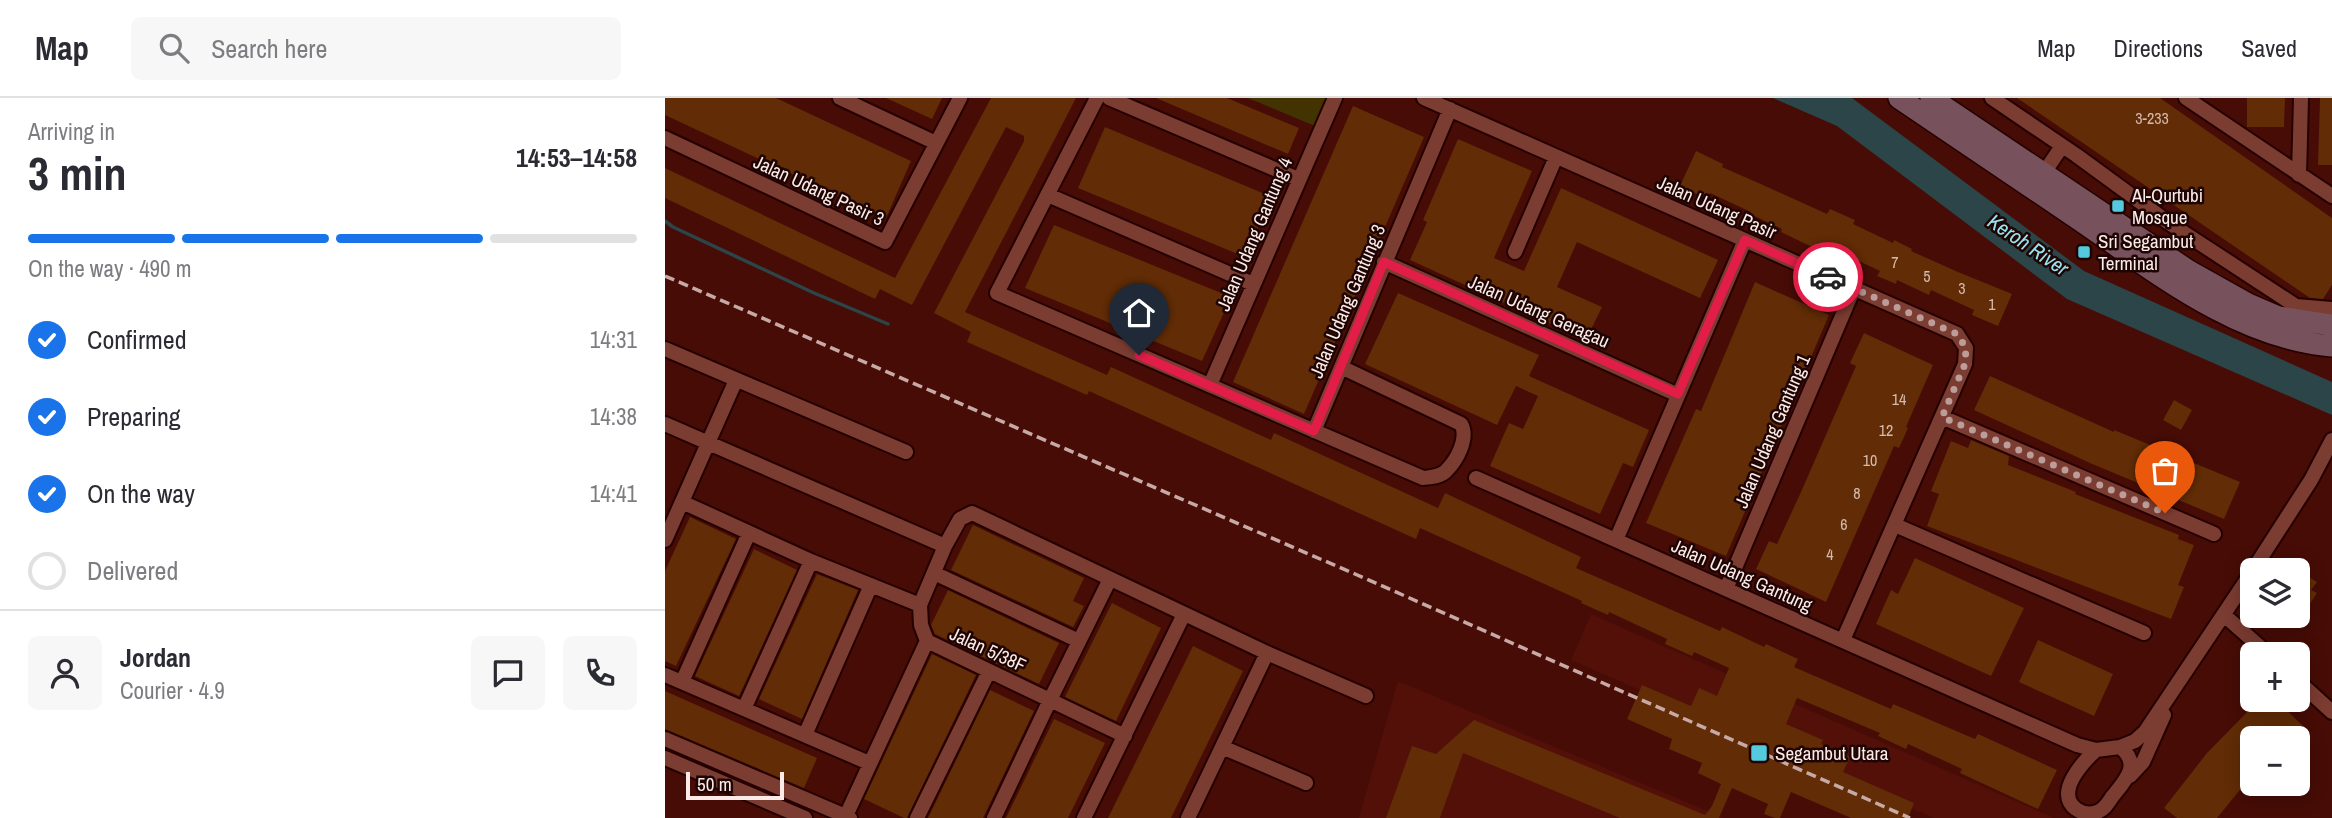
<!DOCTYPE html>
<meta charset="utf-8">
<style>
:root{--surface:#fff;--page:#f7f7f7;--text:#2b2b33;--muted:#7c7c81;--line:#e1e1e2;--accent:#1a73e8}
body{margin:0;font-family:"Archivo Narrow",sans-serif;background:var(--page);color:var(--text);height:100vh;display:flex;flex-direction:column;font-size:26px;white-space:nowrap}
*{box-sizing:border-box;margin:0}
p{font-size:23px;color:var(--muted)}
.icon{flex:none;width:38px;height:38px;fill:none;stroke:currentColor;stroke-width:2;stroke-linecap:round;stroke-linejoin:round}
.map{position:relative;flex:1;overflow:hidden}
.drawer{display:flex;flex-direction:column;background:var(--surface);width:665px}
.drawer>*{flex:none}
.fabs{position:absolute;left:1575px;top:460px;display:grid;gap:14px}
.fabs a{display:grid;place-items:center;width:70px;height:70px;border-radius:10px;background:var(--surface);box-shadow:0 4px 18px #0003;font-size:35px}
.scale{position:absolute;left:21px;bottom:18px;width:98px;box-sizing:border-box;padding-left:7px;border:4px solid #fbebe8;border-top:0;font-size:19px;line-height:24px;white-space:nowrap;color:#fbebe8;-webkit-text-stroke:5px #1e0503;paint-order:stroke}
.pin{position:absolute;display:grid;place-items:center;width:60px;height:60px;color:#fff;margin:-72px -30px;border-radius:50% 50% 50% 0;rotate:-45deg;box-shadow:0 0 7px #0007}
.pin .icon{rotate:45deg}
.courier{position:absolute;display:grid;place-items:center;width:70px;height:70px;margin:-35px;border:5px solid #e11d48;border-radius:50%;background:#fff;color:#222;box-shadow:0 2px 9px #0007}
.head em{font-style:normal;font-weight:800}
.head div{display:flex;flex-direction:column-reverse}
.head{display:flex;align-items:center;justify-content:space-between;height:119px;padding:0 28px}
h1{font-size:46px;font-weight:800;line-height:52px}
.bar{display:grid;grid-template-columns:repeat(4,1fr);gap:10px 7px;align-content:center;height:84px;padding:0 28px}
.bar i{height:9px;border-radius:5px;background:var(--line)}
.bar .selected{background:var(--accent)}
.bar p{grid-column:span 4}
.line{display:flex;align-items:center;gap:18px;padding:0 28px;border-top:2px solid var(--line)}
.line div{flex:1}
.round{display:grid;place-items:center;flex:none;width:74px;height:74px;border-radius:10px;background:var(--page)}
ol{padding:0 28px;list-style:none}
li{display:flex;align-items:center;gap:21px;height:77px}
li p{margin-inline-start:auto}
li .icon{padding:7px;border-radius:50%;background:var(--accent);color:#fff;stroke-width:4}
li:last-child{color:var(--muted)}
li i{width:38px;height:38px;border:4px solid var(--line);border-radius:50%}
header{display:flex;align-items:center;gap:42px;box-sizing:border-box;height:98px;padding:0 35px;background:var(--surface);border-bottom:2px solid var(--line)}
header strong{font-size:33px}
nav{display:flex;gap:38px;margin-inline-start:auto;font-size:24px}
.search{width:490px;height:63px;background:var(--page);display:flex;align-items:center;gap:18px;box-sizing:border-box;padding:0 24px;border-radius:10px;color:var(--muted);font-size:26px}
main{display:flex;flex:1;min-height:0}
.map>svg:first-child{display:block}
.built{fill:#531009}
.green{fill:#423300}
.water{fill:#2b4549}
.lines{fill:none;stroke-linecap:round;stroke-linejoin:round}
.stream{stroke:#2b4549;stroke-width:3.5}
.building{fill:#612c06}
.street-casing{stroke:#250000;stroke-width:18}
.secondary-casing{stroke:#250000;stroke-width:24}
.street{stroke:#7b3c32;stroke-width:14}
.secondary{stroke:#77515c;stroke-width:21}
.rail{stroke:#c7aaa6;stroke-width:3.5;stroke-dasharray:10 5;stroke-linecap:butt}
.done{stroke:#bc9d99;stroke-width:7;stroke-dasharray:0 12.6}
.route{stroke:#e11d48;stroke-width:9}
.poi-dot{fill:#54cade;stroke:#1e0503;stroke-width:2.5}
.labels{text-anchor:middle;stroke-width:5;stroke-linejoin:round;paint-order:stroke}
.number-label{font-size:16px;fill:#d4bbb0}
.street-label{font-size:19px;fill:#fbebe8;stroke:#1e0503}
.poi-label{font-size:19px;fill:#fbebe8;stroke:#1e0503;text-anchor:start}
.water-label{font-size:21px;font-style:italic;fill:#97e4f1;stroke:#1e0503}
</style>
<header>
<strong>Map</strong>
<div class="search"><svg class="icon" aria-label="search" viewBox="0 0 24 24"><circle cx="10" cy="10" r="6"/><path d="M15 15l6 6"/></svg>Search here</div>
<nav><a>Map</a><a>Directions</a><a>Saved</a></nav>
</header>
<main>
<section class="drawer">
<div class="head"><div><h1>3 min</h1><p>Arriving in</p></div><em>14:53–14:58</em></div>
<div class="bar"><i class="selected"></i><i class="selected"></i><i class="selected"></i><i></i><p>On the way · 490 m</p></div>
<ol>
<li><svg class="icon" aria-label="check" viewBox="0 0 24 24"><path d="M5 12l5 5 9-10"/></svg>Confirmed<p>14:31</p></li>
<li><svg class="icon" aria-label="check" viewBox="0 0 24 24"><path d="M5 12l5 5 9-10"/></svg>Preparing<p>14:38</p></li>
<li><svg class="icon" aria-label="check" viewBox="0 0 24 24"><path d="M5 12l5 5 9-10"/></svg>On the way<p>14:41</p></li>
<li><i></i>Delivered</li>
</ol>
<div class="line" style="height:126px"><a class="round"><svg class="icon" aria-label="person" viewBox="0 0 24 24"><circle cx="12" cy="8" r="4"/><path d="M4 21q1-7 8-7t8 7"/></svg></a><div><b>Jordan</b><p>Courier · 4.9</p></div><a class="round"><svg class="icon" aria-label="chat" viewBox="0 0 24 24"><path d="M4 5h16v11H9l-5 4z"/></svg></a><a class="round"><svg class="icon" aria-label="phone" viewBox="0 0 24 24"><path d="M5 4h4l2 5-3 2q2 4 5 5l2-3 5 2v4C11 20 4 13 5 4z"/></svg></a></div>
</section>
<div class="map">
<svg width="1667" height="720" viewBox="0 0 1667 720">
<rect width="100%" height="100%" fill="#470c06"/>
<!-- built -->
<path class="built" d="M926 516 1389 720H1269L906 562Z
M733 583 1059 720H694Z"/>
<!-- green -->
<path class="green" d="M583 0H662L650 28Z"/>
<!-- water -->
<path class="water" d="M1108 0H1187L1419 173 1667 284V317L1402 201 1172 28Z"/>
<g class="lines">
<!-- stream -->
<path class="stream" d="M0 123 8 129 149 195 223 226"/>
</g>
<!-- building -->
<path class="building" d="M0 0H111L246 63 221 120 0 17Z
M221 0H277L267 21Z
M326 0H411L300 214 442 277 446 269 606 342 609 335 773 410 780 395 916 459 911 470 1055 533 1057 529 1099 549 1101 546 1133 561 1129 569 1226 611 1228 606 1310 641 1313 636 1392 672 1373 711 1295 675 1297 671 1243 646 1241 651 1213 638 1215 635 1132 600 1121 626 1158 642 1156 646 1185 659 1178 674 1249 705 1243 720H1186L1126 694 1115 720H1110L1099 716 1103 706 1067 690 1054 720H955L798 655 775 720H721L747 648 771 656 809 622 1040 717 1047 708 1056 686 1033 675 1037 665 1004 651 1007 641 962 621 977 587 1026 608 1034 590 1052 598 1064 570 1029 554 1027 558 1000 546 1002 541 944 514 943 517 916 505 917 503 755 430 751 441 424 293 422 297 302 244 306 234 269 215 359 43V38L341 29 247 207 215 191 210 201 0 100V70L230 180Z
M491 0H562L634 30 623 56Z
M1352 0H1495L1667 120V187L1658 201 1645 200Z
M1582 0H1620L1619 29H1582Z
M1655 0H1667V67H1653Z
M688 8 759 39 639 316 568 284Z
M440 29 607 99 580 159 413 90Z
M793 41 867 73 829 160 859 173 896 90 1053 162 1035 200 912 144 892 189 937 209 921 242 745 162 762 124 758 122Z
M1031 53 1058 66 1057 69 1098 87 1162 116 1165 111 1190 122 1188 126 1228 145 1229 142 1247 151 1246 153 1293 174 1347 196 1333 228 1307 217 1309 212 1266 192 1264 197 1232 182 1231 186 1212 178 1215 173 1175 154 1172 161 1147 149 1116 134 1117 131 1085 116 1086 114 1045 95 1042 101 1015 88Z
M389 127 566 199 537 263 360 190Z
M1090 184 1164 217 1061 458 981 425 1031 311 1036 313Z
M733 195 874 257 864 278 984 332 968 369 958 365 935 416 825 368 844 325 858 331 873 298 851 288 832 327 700 266Z
M1199 235 1268 267 1241 329 1243 330 1234 350 1229 348 1161 504 1091 471 1104 443 1112 446 1136 394 1191 268 1185 265Z
M1325 278 1449 334V332L1575 384 1559 421 1425 365 1309 312Z
M1509 302 1527 312 1516 332 1498 322Z
M1306 342 1344 358 1343 367 1411 394 1410 396 1514 437 1513 441 1529 447 1513 487 1519 489 1506 521 1262 428 1274 396 1266 393 1286 343 1303 350Z
M25 419 71 441 11 568 0 563V473Z
M308 427 419 480 408 503 419 508 408 529 286 472Z
M89 451 132 472 74 598 30 578Z
M1250 460 1359 510 1326 578 1211 526 1226 492 1233 496Z
M1636 474 1652 484 1646 492 1652 495 1633 524V479Z
M152 476 193 492 137 621 94 601Z
M283 492 394 545 374 586 270 536 266 527Z
M447 505 496 530 451 623 400 599Z
M1373 542 1448 576 1429 618 1354 584Z
M528 548 578 573 506 720H443Z
M267 556 311 577 242 720H239L199 701Z
M325 592 369 613 318 720H263Z
M0 593 152 660 139 690 0 631Z
M1594 602H1611L1638 628 1625 640H1587V677L1552 720H1512L1499 710 1542 655Z
M389 621 440 645 403 720H341Z"/>
<g class="lines">
<!-- street casing -->
<g class="street-casing">
<path id="street" d="M175 0 271 45
M432 0 332 195 758 380C766 379 775 379 781 373 792 362 804 340 796 326L676 269
M444 0 633 81
M759 0 1292 236 1301 250 1300 266 1178 542
M1327 0 1411 57 1504 125 1631 208 1667 211
M1521 0 1667 98
M0 40 220 144 295 0
M1379 75 1397 48
M1634 77 1636 0
M383 97 588 186
M850 154 891 59
M719 164 1013 297
M0 251 241 354
M545 287 670 0
M1277 319 1549 436
M0 326 280 448
M649 333 785 11
M811 380 1412 647 1431 652 1455 649 1470 643 1480 634 1587 474
M17 404 146 463 255 507
M1230 427 1479 535
M0 442 71 282
M951 442 1080 142
M1588 472 1646 382 1667 342
M269 475 414 543
M1061 491 1189 190
M1559 517 1603 556
M0 577 204 665
M1633 583 1667 614
M17 584 84 435
M79 611 146 463
M140 637 206 487
M460 638 262 543 256 527 255 507 280 448 295 421 307 415 602 555 701 598
M0 641 185 720
M557 649 641 685
M1431 652C1418 664 1389 695 1411 711 1417 715 1425 717 1432 714 1439 712 1443 705 1447 699 1460 683 1477 666 1455 649
M0 660 140 720
M1465 678 1478 664 1499 617
M180 720 262 543
M252 720 324 573
M329 720 385 602 445 481
M419 720 519 516
M523 720 602 555"/>
</g>
<!-- secondary casing -->
<g class="secondary-casing">
<path id="secondary" d="M1234 0C1294 41 1355 82 1416 123 1490 174 1574 241 1667 248
M1266 0 1524 173 1583 206 1613 219 1667 227"/>
</g>
<!-- street -->
<use href="#street" class="street"/>
<!-- secondary -->
<use href="#secondary" class="secondary"/>
<!-- rail -->
<path class="rail" d="M0 178 690 476 1245 720"/>
</g>
<g class="lines">
<!-- done -->
<path class="done" d="M1163 179 1292 236 1301 250 1300 266 1277 319 1500 415"/>
<!-- route -->
<path class="route" d="M474 257 649 333 719 164 1013 296 1080 142 1163 179"/>
</g>
<!-- markers -->
<g class="poi-dot">
<rect x="1446" y="101" width="14" height="14" rx="3.5"/>
<rect x="1412" y="147" width="14" height="14" rx="3.5"/>
<rect x="1085" y="646" width="18" height="18" rx="3.5"/>
</g>
<g class="labels">
<!-- number labels -->
<g class="number-label">
<text x="1487" y="26">3-233</text>
<text x="1230" y="170">7</text>
<text x="1262" y="184">5</text>
<text x="1297" y="196">3</text>
<text x="1327" y="212">1</text>
<text x="1234" y="307">14</text>
<text x="1221" y="338">12</text>
<text x="1205" y="368">10</text>
<text x="1192" y="401">8</text>
<text x="1179" y="432">6</text>
<text x="1165" y="462">4</text>
</g>
<!-- street labels -->
<g class="street-label">
<text transform="translate(154 92) rotate(25)" y="7">Jalan Udang Pasir 3</text>
<text transform="translate(1052 109) rotate(24)" y="7">Jalan Udang Pasir</text>
<text transform="translate(589 136) rotate(-67)" y="7">Jalan Udang Gantung 4</text>
<text transform="translate(682 203) rotate(-67)" y="7">Jalan Udang Gantung 3</text>
<text transform="translate(874 213) rotate(24)" y="7">Jalan Udang Geragau</text>
<text transform="translate(1107 333) rotate(-67)" y="7">Jalan Udang Gantung 1</text>
<text transform="translate(1077 477) rotate(24)" y="7">Jalan Udang Gantung</text>
<text transform="translate(323 551) rotate(25)" y="7">Jalan 5/38F</text>
</g>
<!-- poi labels -->
<g class="poi-label">
<text x="1467" y="104">Al-Qurtubi<tspan x="1467" dy="22">Mosque</tspan></text>
<text x="1433" y="150">Sri Segambut<tspan x="1433" dy="22">Terminal</tspan></text>
<text x="1110" y="662">Segambut Utara</text>
</g>
<!-- water labels -->
<g class="water-label">
<text transform="translate(1363 147) rotate(34)" y="7">Keroh River</text>
</g>
</g>
</svg>
<div class="fabs">
<a><svg class="icon" aria-label="layers" viewBox="0 0 24 24"><path d="M12 4l9 5-9 5-9-5zM3 14l9 5 9-5"/></svg></a>
<a>+</a>
<a>−</a>
</div>
<div class="scale">50 m</div>
<div class="pin" style="left:1500px;top:415px;background:#ea580c"><svg class="icon" aria-label="bag" viewBox="0 0 24 24"><path d="M5 8h14l-1 12H6zM9 8a3 3 0 0 1 6 0"/></svg></div>
<div class="pin" style="left:474px;top:257px;background:#1f2937"><svg class="icon" aria-label="home" viewBox="0 0 24 24"><path d="M3 11l9-7 9 7M6 9v11h12V9"/></svg></div>
<div class="courier" style="left:1163px;top:179px"><svg class="icon" aria-label="car" viewBox="0 0 24 24"><path d="M5 17H2v-5l4-1 3-4h7l3 4 3 1v5h-3M9 17h6M6 11h13"/><circle cx="7" cy="17" r="2"/><circle cx="17" cy="17" r="2"/></svg></div>
</div>
</main>
